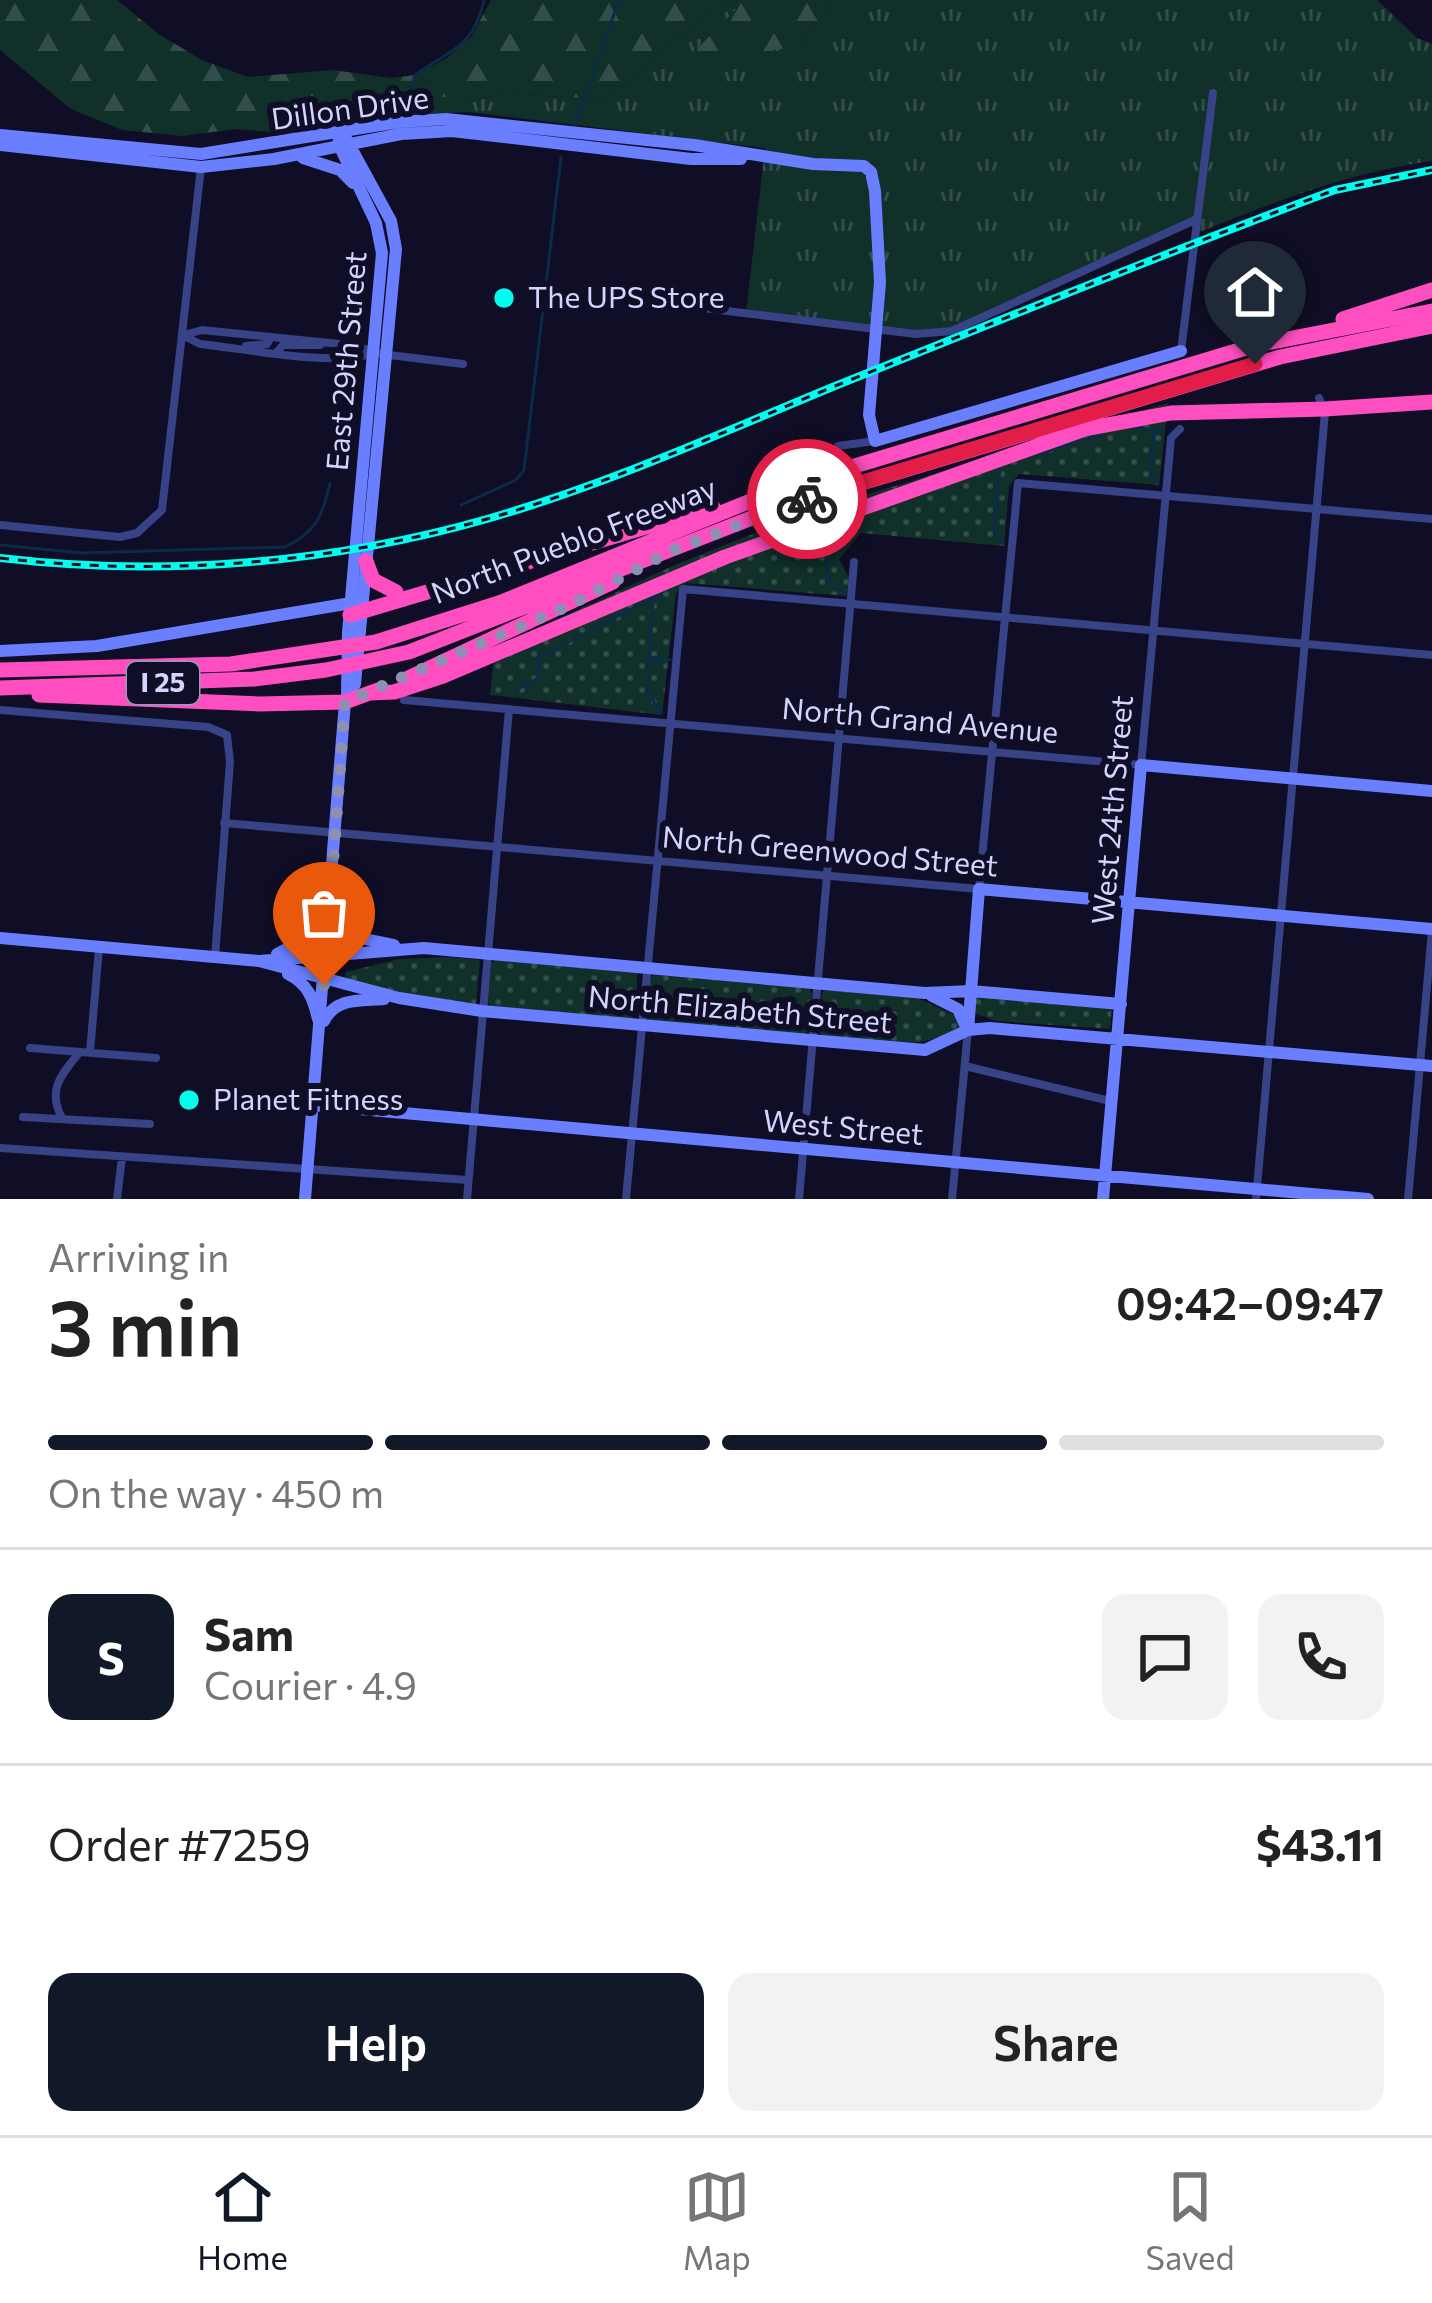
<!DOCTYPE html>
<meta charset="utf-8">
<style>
:root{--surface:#fff;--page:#f2f2f2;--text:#222;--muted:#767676;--line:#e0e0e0;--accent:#111827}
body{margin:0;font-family:Commissioner,sans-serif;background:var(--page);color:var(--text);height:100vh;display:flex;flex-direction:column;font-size:45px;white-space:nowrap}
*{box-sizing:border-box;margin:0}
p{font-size:39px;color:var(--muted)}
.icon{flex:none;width:66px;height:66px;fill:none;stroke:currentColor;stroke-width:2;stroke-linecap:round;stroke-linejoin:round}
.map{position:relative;height:1199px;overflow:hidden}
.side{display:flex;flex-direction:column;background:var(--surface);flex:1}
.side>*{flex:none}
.pin{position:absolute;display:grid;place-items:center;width:102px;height:102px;color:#fff;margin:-123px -51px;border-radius:50% 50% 50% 0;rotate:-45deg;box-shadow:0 0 12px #0007}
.pin .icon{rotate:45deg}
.courier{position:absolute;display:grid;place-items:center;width:120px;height:120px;margin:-60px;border:9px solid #e11d48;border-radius:50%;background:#fff;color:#222;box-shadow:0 3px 15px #0007}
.overview em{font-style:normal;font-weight:600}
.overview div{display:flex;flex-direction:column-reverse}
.overview{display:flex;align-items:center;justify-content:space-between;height:204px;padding:0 48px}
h1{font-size:78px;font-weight:600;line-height:90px}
.bar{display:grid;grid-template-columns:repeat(4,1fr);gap:18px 12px;align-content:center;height:144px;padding:0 48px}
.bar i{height:15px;border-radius:9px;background:var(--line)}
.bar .active{background:var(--accent)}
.bar p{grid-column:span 4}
.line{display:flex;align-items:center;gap:30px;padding:0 48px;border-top:3px solid var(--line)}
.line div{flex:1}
.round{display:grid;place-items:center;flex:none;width:126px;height:126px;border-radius:24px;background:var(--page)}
.primary-button{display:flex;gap:24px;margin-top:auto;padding:24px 48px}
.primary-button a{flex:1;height:138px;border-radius:24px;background:var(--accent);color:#fff;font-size:48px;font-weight:600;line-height:138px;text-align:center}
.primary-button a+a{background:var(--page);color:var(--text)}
.menu{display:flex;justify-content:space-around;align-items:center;height:168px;border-top:3px solid var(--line);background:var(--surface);font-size:33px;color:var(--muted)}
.menu a{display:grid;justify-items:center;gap:6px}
.menu .active{color:var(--accent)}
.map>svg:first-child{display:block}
.grass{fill:url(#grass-tufts)}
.forest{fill:url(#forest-firs)}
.park{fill:url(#park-dots)}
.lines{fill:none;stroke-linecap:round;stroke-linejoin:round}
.stream{stroke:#0b2b48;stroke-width:3}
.street{stroke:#384286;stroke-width:8}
.secondary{stroke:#6a7fff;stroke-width:12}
.highway{stroke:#ff4ec0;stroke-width:15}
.rail-casing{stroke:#00feee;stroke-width:8}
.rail{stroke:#0f0e26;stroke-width:3;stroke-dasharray:9;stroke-linecap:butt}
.done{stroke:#8e8fb3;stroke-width:12;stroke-dasharray:0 21.6}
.route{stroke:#e11d48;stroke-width:15}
.poi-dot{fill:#00feee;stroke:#0f0e26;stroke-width:4.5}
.labels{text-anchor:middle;stroke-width:12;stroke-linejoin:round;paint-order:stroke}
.shield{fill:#0f0e26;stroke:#9899be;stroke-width:3}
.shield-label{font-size:27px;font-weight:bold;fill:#d3d5ff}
.street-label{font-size:30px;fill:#d3d5ff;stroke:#0f0e26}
.poi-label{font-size:30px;fill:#d3d5ff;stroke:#0f0e26;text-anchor:start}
</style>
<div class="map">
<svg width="1432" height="1199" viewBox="0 0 1432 1199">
<defs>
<pattern id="grass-tufts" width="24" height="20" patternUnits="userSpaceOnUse" patternTransform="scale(3)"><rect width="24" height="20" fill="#11302a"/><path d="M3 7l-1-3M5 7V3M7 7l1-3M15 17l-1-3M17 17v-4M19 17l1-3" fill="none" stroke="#334d4a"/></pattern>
<pattern id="forest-firs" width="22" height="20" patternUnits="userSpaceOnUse" patternTransform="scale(3)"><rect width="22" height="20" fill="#11302a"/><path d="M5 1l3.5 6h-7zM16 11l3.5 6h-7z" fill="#334d4a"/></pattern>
<pattern id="park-dots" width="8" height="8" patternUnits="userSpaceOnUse" patternTransform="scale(3)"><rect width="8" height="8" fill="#11302a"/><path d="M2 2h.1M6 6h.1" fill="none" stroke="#334d4a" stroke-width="1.8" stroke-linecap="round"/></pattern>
</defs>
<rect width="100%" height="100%" fill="#0f0e26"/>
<!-- grass -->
<path class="grass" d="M735 0 740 5 728 20 800 46 834 0H1377L1417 38 1432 44V161C1344 174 1277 201 1195 234L1197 220 952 331 916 334 746 313 765 148 468 112 405 115 415 75 466 102 501 94 606 99 711 10Z"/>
<!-- forest -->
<path class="forest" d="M0 0H117L160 35 202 60 248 77 333 70 391 78 415 75 447 58 471 37 491 0H834L800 46 722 58 701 53 699 47 739 6 735 0 711 10 606 99 501 94 466 102 440 96 431 83 416 75 405 115 282 133 237 129 182 136 122 130 71 109 0 50Z"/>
<!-- park -->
<path class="park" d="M1168 403 1159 485 1019 474 1009 486 1004 546 861 533 839 559 849 578 846 596 686 583 676 593 662 715 490 695 495 648 677 564 803 514Z
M449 957 480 960 476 1005 440 1001 345 980 346 972 399 959Z
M495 960 637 973 636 1015 630 1019 491 1007 488 1002 491 964Z
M654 975 809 988 812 993 809 1030 804 1034 649 1020 650 979Z
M826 990 917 998 959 1017 961 1025C923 1055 868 1040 822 1036L819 1032 822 993Z
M974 997 1112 1007 1110 1029 996 1021 974 1013Z"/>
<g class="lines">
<!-- stream -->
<path class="stream" d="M407 105 415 75C451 49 473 49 484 0
M575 125 619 0
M1133 428 1164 430
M1154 429 1151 476 1158 483
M1035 455 1106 433
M1000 467 994 531 1002 544
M461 505 516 480 524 470 561 157
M827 527 832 542 842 550
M831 539 826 555 828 579 845 594
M0 545 81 553 285 547C316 532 322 517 330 484
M653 600 647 693 662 713
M648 657 670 660
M516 690 538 678V658L660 594"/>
<!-- street -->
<path class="street" d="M589 294 916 334 952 331 1197 219
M184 335 202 330 359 346 373 353 463 364
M186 337 200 344C247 349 329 366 371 354
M246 346 267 344 271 337
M1181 351 1213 93
M277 352 283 345H320
M838 446 875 441
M0 525 120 537 137 533 162 510 201 167
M404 700 1141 765 1171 438 1180 429
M0 710 208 727 227 735 230 762 215 957
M224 823 979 889 1018 483 1432 519
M30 1048 156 1058
M90 1052 99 948
M965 1066 1110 1101
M23 1117 150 1124
M62 1118C47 1090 61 1075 79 1053
M0 1148 468 1180
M117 1199 122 1158
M467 1199 509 709
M626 1199 683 589 1432 655
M799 1199 854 562
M952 1199 968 1030
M1256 1199 1325 412 1319 398
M1408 1199 1432 930"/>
<!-- secondary -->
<path class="secondary" d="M0 135 201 154 399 122 446 119 694 145 813 164 864 166 871 172 875 191 880 282 869 415 875 441 1181 351
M338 143 376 223 382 253 348 632 347 694
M0 145 201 167 274 159 401 134 452 131 691 159H741
M303 158 340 170 353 183
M0 651 97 646 351 603
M0 938 259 961 424 948 925 993 971 991 1121 1004
M277 954 314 934 329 919 346 935 394 945
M259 961 399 998 482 1011 925 1050 968 1030 990 1028 1432 1066
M288 974C308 984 313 998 318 1019
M932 996 958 1009 967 1029
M324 1021C336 997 360 1001 384 999
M968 1030 979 889 1432 929
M314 1105 1368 1199
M305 1199 345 702 355 684 396 249 391 221 342 131
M1103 1199 1141 765 1432 791"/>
<!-- highway -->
<path class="highway" d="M1343 319 1432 290
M366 561 373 580 396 592
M350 615 713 507
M0 670 231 664 376 642 499 603 785 487 1256 345 1432 311
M406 679 613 582
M0 688 254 679 326 670 409 652 772 510 1280 357 1432 326
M370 693 394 692 443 676 725 557 1085 429 1171 413 1325 409 1432 402
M39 695 260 704 345 702 378 690"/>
<!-- rail casing -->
<g class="rail-casing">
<path id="rail" d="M0 558C163 577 329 564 487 519 606 485 721 433 835 386 1001 320 1167 252 1335 190L1432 170"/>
</g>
<!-- rail -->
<use href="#rail" class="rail"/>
</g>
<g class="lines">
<!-- done -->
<path class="done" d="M324 985 345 702 566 607 673 550 807 499"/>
<!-- route -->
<path class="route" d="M807 499 1255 364"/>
</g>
<!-- markers -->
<g class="poi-dot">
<circle cx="504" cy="298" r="12"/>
<circle cx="189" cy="1100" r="12"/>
</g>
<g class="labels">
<!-- shield labels -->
<rect class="shield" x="127" y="662" width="72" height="42" rx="9"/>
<g class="shield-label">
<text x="163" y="692">I 25</text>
</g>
<!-- street labels -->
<g class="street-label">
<text transform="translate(350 109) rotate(-8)" y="10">Dillon Drive</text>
<text transform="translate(347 361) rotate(-85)" y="10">East 29th Street</text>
<text transform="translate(574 541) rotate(-21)" y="10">North Pueblo Freeway</text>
<text transform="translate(920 721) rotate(5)" y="10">North Grand Avenue</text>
<text transform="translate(1113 810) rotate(-85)" y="10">West 24th Street</text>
<text transform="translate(830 852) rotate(5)" y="10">North Greenwood Street</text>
<text transform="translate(740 1010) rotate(5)" y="10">North Elizabeth Street</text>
<text transform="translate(843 1128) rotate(5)" y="10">West Street</text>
</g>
<!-- poi labels -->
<g class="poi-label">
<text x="528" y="308">The UPS Store</text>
<text x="213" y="1110">Planet Fitness</text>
</g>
</g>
</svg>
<div class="pin" style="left:324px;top:985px;background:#ea580c"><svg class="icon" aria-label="bag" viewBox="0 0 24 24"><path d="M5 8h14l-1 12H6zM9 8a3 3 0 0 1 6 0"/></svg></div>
<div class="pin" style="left:1255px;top:364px;background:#1f2937"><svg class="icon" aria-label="home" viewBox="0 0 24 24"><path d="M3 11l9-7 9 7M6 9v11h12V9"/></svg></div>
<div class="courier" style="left:807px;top:499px"><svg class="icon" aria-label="bike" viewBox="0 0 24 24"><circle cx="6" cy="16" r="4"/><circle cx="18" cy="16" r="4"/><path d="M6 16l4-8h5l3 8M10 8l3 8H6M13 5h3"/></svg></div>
</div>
<section class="side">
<div class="overview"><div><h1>3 min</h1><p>Arriving in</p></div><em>09:42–09:47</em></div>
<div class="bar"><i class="active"></i><i class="active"></i><i class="active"></i><i></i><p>On the way · 450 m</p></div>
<div class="line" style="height:216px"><b class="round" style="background:var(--accent);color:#fff">S</b><div><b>Sam</b><p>Courier · 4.9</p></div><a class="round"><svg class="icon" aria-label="chat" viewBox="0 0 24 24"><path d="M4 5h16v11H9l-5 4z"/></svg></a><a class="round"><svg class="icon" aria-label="phone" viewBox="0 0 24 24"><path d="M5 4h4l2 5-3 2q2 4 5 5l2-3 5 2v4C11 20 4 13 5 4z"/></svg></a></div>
<div class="line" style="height:156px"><div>Order #7259</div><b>$43.11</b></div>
<div class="primary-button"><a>Help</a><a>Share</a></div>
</section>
<nav class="menu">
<a class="active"><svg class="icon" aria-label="home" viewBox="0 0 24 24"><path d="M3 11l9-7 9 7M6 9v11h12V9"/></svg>Home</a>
<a><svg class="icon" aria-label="map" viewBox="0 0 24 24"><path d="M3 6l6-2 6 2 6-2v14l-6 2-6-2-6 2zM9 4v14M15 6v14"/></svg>Map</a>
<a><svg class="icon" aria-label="saved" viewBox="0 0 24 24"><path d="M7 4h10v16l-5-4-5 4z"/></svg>Saved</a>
</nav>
